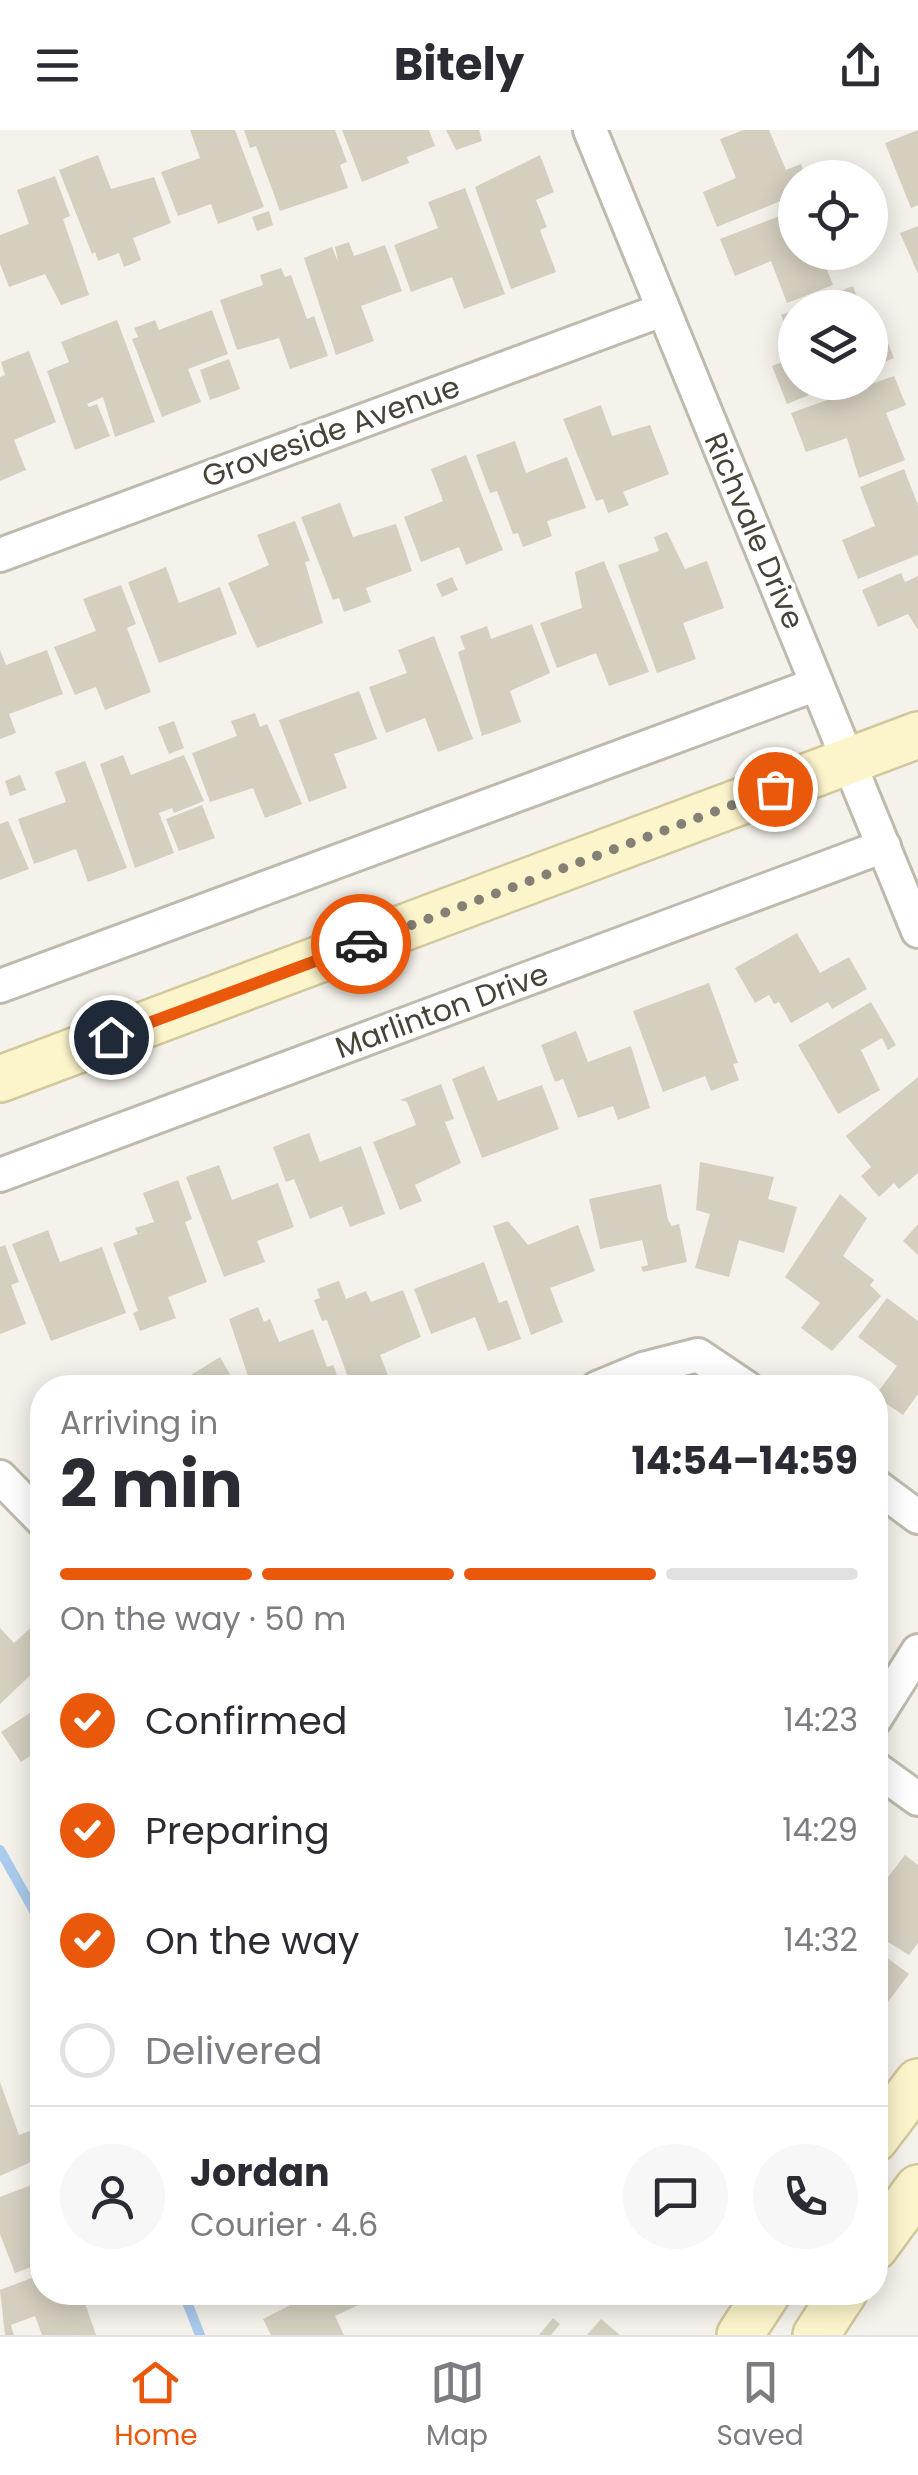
<!DOCTYPE html>
<meta charset="utf-8">
<style>
:root{--surface:#fff;--page:#f7f7f7;--text:#2b2b33;--muted:#7c7c81;--line:#e1e1e2;--accent:#ea580c}
body{margin:0;font-family:Poppins,sans-serif;background:var(--page);color:var(--text);height:100vh;display:flex;flex-direction:column;font-size:38px;white-space:nowrap}
*{box-sizing:border-box;margin:0}
p{font-size:32px;color:var(--muted)}
.icon{flex:none;width:55px;height:55px;fill:none;stroke:currentColor;stroke-width:2;stroke-linecap:round;stroke-linejoin:round}
.map{position:relative;flex:1;overflow:hidden}
.panel{position:absolute;left:30px;top:1245px;width:858px;height:930px;display:flex;flex-direction:column;background:var(--surface);border-radius:40px;box-shadow:0 5px 25px #0003}
.panel>*{flex:none}
.tools{position:absolute;left:778px;top:30px;display:grid;gap:20px}
.tools a{display:grid;place-items:center;width:110px;height:110px;border-radius:50%;background:var(--surface);box-shadow:0 5px 25px #0003;font-size:50px}
.pin{position:absolute;display:grid;place-items:center;width:85px;height:85px;color:#fff;margin:-42px;border:5px solid #fff;border-radius:50%;box-shadow:0 2px 10px #0007}
.courier{position:absolute;display:grid;place-items:center;width:100px;height:100px;margin:-50px;border:8px solid #ea580c;border-radius:50%;background:#fff;color:#222;box-shadow:0 2px 12px #0007}
.head em{font-style:normal;font-weight:700}
.head div{display:flex;flex-direction:column-reverse}
.head{display:flex;align-items:center;justify-content:space-between;height:170px;padding:0 30px}
h1{font-size:65px;font-weight:700;line-height:75px}
.bar{display:grid;grid-template-columns:repeat(4,1fr);gap:15px 10px;align-content:center;height:120px;padding:0 30px}
.bar i{height:12px;border-radius:8px;background:var(--line)}
.bar .selected{background:var(--accent)}
.bar p{grid-column:span 4}
.line{display:flex;align-items:center;gap:25px;padding:0 30px;border-top:2px solid var(--line)}
.line div{flex:1}
.round{display:grid;place-items:center;flex:none;width:105px;height:105px;border-radius:52px;background:var(--page)}
ol{padding:0 30px;list-style:none}
li{display:flex;align-items:center;gap:30px;height:110px}
li p{margin-inline-start:auto}
li .icon{padding:10px;border-radius:50%;background:var(--accent);color:#fff;stroke-width:4}
li:last-child{color:var(--muted)}
li i{width:55px;height:55px;border:5px solid var(--line);border-radius:50%}
header{display:flex;justify-content:space-between;align-items:center;height:130px;padding:0 30px;background:var(--surface);font-size:45px;font-weight:700}
.menu{display:flex;justify-content:space-around;align-items:center;height:140px;border-top:2px solid var(--line);background:var(--surface);font-size:28px;color:var(--muted)}
.menu a{display:grid;justify-items:center;gap:5px}
.menu .selected{color:var(--accent)}
.map>svg:first-child{display:block}
.lines{fill:none;stroke-linecap:round;stroke-linejoin:round}
.stream{stroke:#aacbed;stroke-width:10}
.building{fill:#d5cfc0}
.street-casing{stroke:#bfbaad;stroke-width:38}
.secondary-casing{stroke:#d1c89c;stroke-width:50}
.street{stroke:#fff;stroke-width:32}
.secondary{stroke:#fcf5cc;stroke-width:45}
.done{stroke:#848076;stroke-width:10;stroke-dasharray:0 18}
.route{stroke:#ea580c;stroke-width:12}
.labels{text-anchor:middle;stroke-width:8;stroke-linejoin:round;paint-order:stroke}
.street-label{font-size:30px;fill:#474338;stroke:#fff}
</style>
<header><svg class="icon" aria-label="menu" viewBox="0 0 24 24"><path d="M4 6h16M4 12h16M4 18h16"/></svg>Bitely<svg class="icon" aria-label="share" viewBox="0 0 24 24"><path d="M12 15V3M7 8l5-5 5 5M5 13v7h14v-7"/></svg></header>
<div class="map">
<svg width="918" height="2205" viewBox="0 0 918 2205">
<rect width="100%" height="100%" fill="#f4f2ea"/>
<g class="lines">
<!-- stream -->
<path class="stream" d="M0 1720 42 1795
M183 2162 200 2205"/>
</g>
<!-- building -->
<path class="building" d="M190 0H235L264 77 218 94 211 74 178 86 161 42 200 28Z
M244 0H335L347 32 340 35 348 58 280 81 256 16 250 18Z
M342 0H429L435 16 407 27 409 33 362 52Z
M446 0H479L482 11 456 20Z
M744 0H769L786 40 801 34 806 48H795V65L717 97 703 62 736 48 720 9Z
M918 0V75L911 78 885 13Z
M98 25 111 59 154 47 171 93 133 108 141 130 124 137 119 123 98 131 95 122 92 124 59 40Z
M540 25 554 62 536 70 547 97 540 100 556 142 511 159 475 57Z
M55 46 70 86 63 89 89 165 61 175 45 144 9 157 0 134V105L29 94 17 60Z
M465 58 505 164 464 179 452 147 411 162 394 115 438 98 428 72Z
M795 80V122H820L833 155 787 173 771 131 735 146 720 109Z
M269 81 273 95 257 101 252 87Z
M918 96V144L900 103Z
M349 112 354 126 385 115 402 161 361 176 374 211 336 225 304 128 332 117 338 132 335 117Z
M281 138 285 147 291 145 307 189 314 186 328 226 290 239 279 208 237 220 220 170 263 155 260 145Z
M853 156 861 178H801V177Z
M212 180 228 224 188 239 201 272 162 287 132 209 138 207 134 198 155 190 159 200Z
M795 180V220L781 185Z
M878 188 894 228 870 238V192Z
M117 190 155 292 115 307 103 267 87 274 89 277 97 274 110 306 75 320 47 241 69 232 61 212Z
M29 221 56 292 14 310 26 340 0 351V247L5 245 1 232Z
M795 227V252H824L826 258 787 274 772 236Z
M229 229 240 259 210 270 200 240Z
M894 246 906 275 886 283 905 330 859 348 847 308 806 322 791 283Z
M601 275 612 306 650 295 669 344 623 362 629 375 608 383 603 369 596 371 563 289Z
M515 311 526 343 567 327 586 378 547 391 552 406 523 417 518 403 513 404 497 361 490 363 476 325Z
M466 325 503 420 466 435 459 417 421 432 404 387 443 371 431 339Z
M904 339 918 375V425L858 449 842 410 875 396 860 357Z
M340 373 353 407 396 394 412 441 366 458 371 472 344 482 339 468 333 470 301 387Z
M295 391 310 431 305 432 323 493 257 518 228 453 269 435 257 405Z
M667 402 685 439 707 431 724 478 683 493 696 529 657 543 618 435 659 421 654 407Z
M604 431 649 542 609 556 596 523 557 538 540 493 582 478 575 442Z
M166 437 179 473 220 457 237 504 159 533 128 452Z
M901 443 905 452 918 446V500L908 484 878 497 862 460Z
M452 447 458 460 442 467 436 454Z
M121 455 136 494 127 498 151 562 105 580 96 557 75 565 54 517 96 501 83 469Z
M532 494 550 543 510 561 521 592 482 606 458 522 465 519 460 506 487 496 491 509Z
M434 506 473 609 438 622 425 588 386 603 369 557 407 543 398 520Z
M0 520 6 535 47 520 63 564 9 584 16 603 0 609Z
M359 561 377 609 334 624 347 658 309 672 279 590Z
M255 583 260 597 267 594 302 674 265 688 253 658 210 672 192 623 237 606 231 591Z
M174 591 184 618 169 624 158 597Z
M123 625 131 645 184 625 204 671 174 683 172 678 159 683 174 723 135 738 100 634Z
M85 631 127 738 88 752 76 719 34 734 18 689 66 672 55 642Z
M20 645 26 660 10 666 5 651Z
M202 675 215 708 179 721 166 689Z
M8 691 29 739 0 750V694Z
M797 803 820 843 849 827 867 859 832 879 828 872 791 893 779 872 774 874 769 865 755 873 735 838Z
M709 853 738 933 733 934 739 950 711 961 705 946 663 962 633 881Z
M871 872 896 915 888 920 882 908 861 920 880 960 838 984 798 915Z
M576 901 588 932 631 916 650 978 618 990 613 976 578 988 563 949 555 952 541 915Z
M484 936 498 971 542 955 559 999 482 1028 452 949Z
M918 947V1043L899 1059 894 1053 879 1067 861 1046 871 1037 846 1006Z
M441 954 454 989 445 992 461 1033 415 1055 422 1071 400 1080 373 1012 416 995 407 972 400 970Z
M309 1003 320 1032 361 1016 385 1084 350 1097 342 1076 310 1089 294 1049 286 1052 273 1017Z
M700 1032 774 1047 768 1069 797 1077 784 1123 739 1110 729 1147 695 1138 710 1084 696 1080Z
M219 1035 232 1070 278 1053 294 1097 257 1111 265 1132 224 1147 186 1047Z
M178 1050 192 1089 185 1092 207 1152 168 1167 176 1188 140 1201 133 1183 138 1181 113 1113 138 1104 135 1098 154 1092 143 1063Z
M661 1054 668 1090 672 1096 679 1094 687 1132 643 1142 641 1137 648 1135 642 1110 600 1119 589 1069Z
M840 1064 867 1088 843 1126 874 1150 870 1155 881 1166 832 1221 801 1198 820 1173 785 1147Z
M508 1091 528 1115 578 1095 595 1141 550 1158 563 1192 531 1205 493 1096Z
M918 1094V1125L903 1111Z
M48 1100 60 1132 102 1117 126 1183 51 1211 12 1114Z
M5 1115 19 1152 11 1155 26 1194 0 1204V1117Z
M484 1132 499 1173 507 1170 521 1209 488 1221 475 1187 431 1204 414 1159Z
M339 1151 346 1169 366 1161 371 1172 403 1160 421 1207 380 1225 392 1256 352 1258 327 1190 322 1191 314 1170 320 1168 317 1159Z
M887 1168 918 1191V1264L903 1285 875 1266 897 1236 858 1207Z
M258 1177 264 1192 270 1189 279 1212 313 1199 327 1237 333 1235 342 1258H252L229 1189Z
M220 1227 238 1258H170Z
M38 1491 42 1496V1534L0 1574V1498L14 1513Z
M42 1575V1632L36 1622 21 1632 1 1602Z
M905 1725 918 1735V1813L909 1825 875 1804V1758L878 1760Z
M875 1819 909 1844 881 1881 875 1876Z
M0 1952 19 2005 41 1997 42 2002V2027L0 2046Z
M34 2054 42 2076V2133L15 2143 0 2104V2067Z
M42 2144V2162H81L96 2205H42L35 2186 11 2195 14 2205H5L0 2160Z
M316 2162H365L369 2170 335 2186 344 2205H271L263 2189Z
M553 2188 560 2194 551 2205H539Z
M601 2189 620 2205H587Z"/>
<g class="lines">
<!-- street casing -->
<g class="street-casing">
<path id="street" d="M590 0 918 801
M0 425 662 180
M0 856 817 554
M0 1045 884 716
M597 1258 643 1239 698 1225 747 1258
M0 1347 42 1390
M875 1355 918 1387
M875 1589 918 1521
M875 1638 918 1669"/>
</g>
<!-- secondary casing -->
<g class="secondary-casing">
<path id="secondary" d="M0 949 918 605
M875 2009 918 1952
M875 2117 918 2058
M740 2205 768 2162
M816 2205 844 2162"/>
</g>
<!-- street -->
<use href="#street" class="street"/>
<!-- secondary -->
<use href="#secondary" class="secondary"/>
</g>
<g class="lines">
<!-- done -->
<path class="done" d="M361 814 775 659"/>
<!-- route -->
<path class="route" d="M111 907 361 814"/>
</g>
<g class="labels">
<!-- street labels -->
<g class="street-label">
<text transform="translate(331 302) rotate(-20)" y="10">Groveside Avenue</text>
<text transform="translate(754 401) rotate(67)" y="10">Richvale Drive</text>
<text transform="translate(442 881) rotate(-20)" y="10">Marlinton Drive</text>
</g>
</g>
</svg>
<div class="tools">
<a><svg class="icon" aria-label="locate" viewBox="0 0 24 24"><circle cx="12" cy="12" r="6"/><path d="M12 2v4M12 18v4M2 12h4M18 12h4"/></svg></a>
<a><svg class="icon" aria-label="layers" viewBox="0 0 24 24"><path d="M12 4l9 5-9 5-9-5zM3 14l9 5 9-5"/></svg></a>
</div>
<div class="pin" style="left:775px;top:659px;background:#ea580c"><svg class="icon" aria-label="bag" viewBox="0 0 24 24"><path d="M5 8h14l-1 12H6zM9 8a3 3 0 0 1 6 0"/></svg></div>
<div class="pin" style="left:111px;top:907px;background:#1f2937"><svg class="icon" aria-label="home" viewBox="0 0 24 24"><path d="M3 11l9-7 9 7M6 9v11h12V9"/></svg></div>
<div class="courier" style="left:361px;top:814px"><svg class="icon" aria-label="car" viewBox="0 0 24 24"><path d="M5 17H2v-5l4-1 3-4h7l3 4 3 1v5h-3M9 17h6M6 11h13"/><circle cx="7" cy="17" r="2"/><circle cx="17" cy="17" r="2"/></svg></div>
<section class="panel">
<div class="head"><div><h1>2 min</h1><p>Arriving in</p></div><em>14:54–14:59</em></div>
<div class="bar"><i class="selected"></i><i class="selected"></i><i class="selected"></i><i></i><p>On the way · 50 m</p></div>
<ol>
<li><svg class="icon" aria-label="check" viewBox="0 0 24 24"><path d="M5 12l5 5 9-10"/></svg>Confirmed<p>14:23</p></li>
<li><svg class="icon" aria-label="check" viewBox="0 0 24 24"><path d="M5 12l5 5 9-10"/></svg>Preparing<p>14:29</p></li>
<li><svg class="icon" aria-label="check" viewBox="0 0 24 24"><path d="M5 12l5 5 9-10"/></svg>On the way<p>14:32</p></li>
<li><i></i>Delivered</li>
</ol>
<div class="line" style="height:180px"><a class="round"><svg class="icon" aria-label="person" viewBox="0 0 24 24"><circle cx="12" cy="8" r="4"/><path d="M4 21q1-7 8-7t8 7"/></svg></a><div><b>Jordan</b><p>Courier · 4.6</p></div><a class="round"><svg class="icon" aria-label="chat" viewBox="0 0 24 24"><path d="M4 5h16v11H9l-5 4z"/></svg></a><a class="round"><svg class="icon" aria-label="phone" viewBox="0 0 24 24"><path d="M5 4h4l2 5-3 2q2 4 5 5l2-3 5 2v4C11 20 4 13 5 4z"/></svg></a></div>
</section>
</div>
<nav class="menu">
<a class="selected"><svg class="icon" aria-label="home" viewBox="0 0 24 24"><path d="M3 11l9-7 9 7M6 9v11h12V9"/></svg>Home</a>
<a><svg class="icon" aria-label="map" viewBox="0 0 24 24"><path d="M3 6l6-2 6 2 6-2v14l-6 2-6-2-6 2zM9 4v14M15 6v14"/></svg>Map</a>
<a><svg class="icon" aria-label="saved" viewBox="0 0 24 24"><path d="M7 4h10v16l-5-4-5 4z"/></svg>Saved</a>
</nav>
